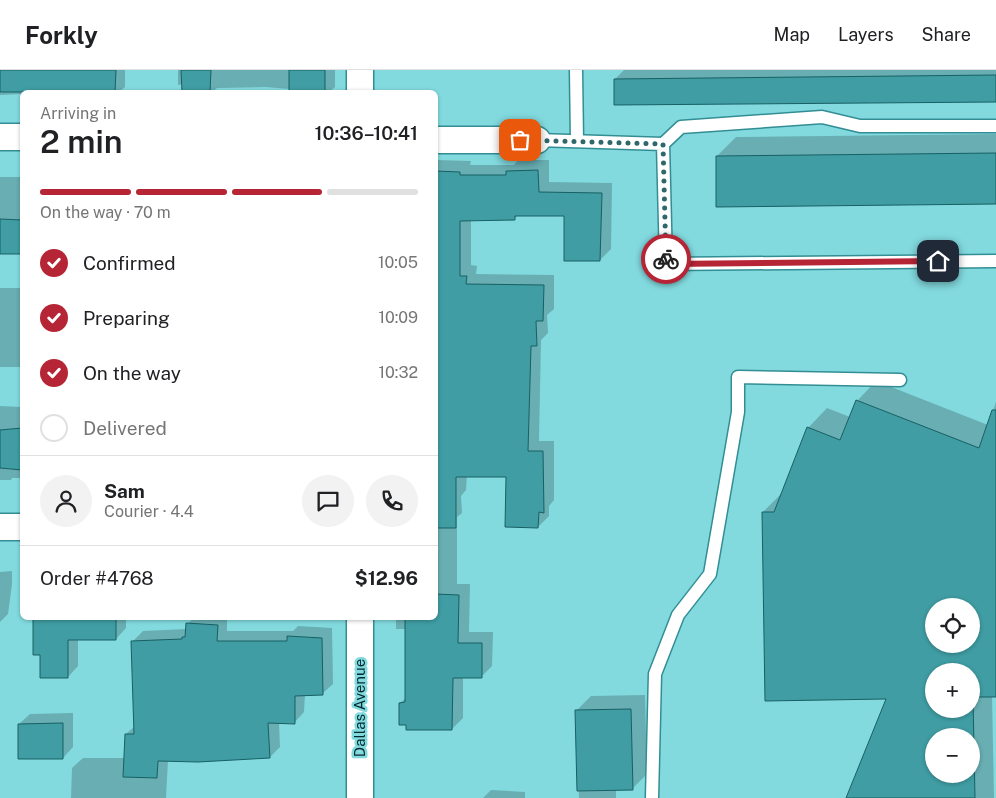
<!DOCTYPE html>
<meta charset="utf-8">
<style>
:root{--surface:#fff;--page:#f2f2f2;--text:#202124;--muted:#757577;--line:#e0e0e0;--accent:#b62535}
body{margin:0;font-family:"Public Sans",sans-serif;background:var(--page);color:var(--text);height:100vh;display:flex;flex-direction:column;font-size:19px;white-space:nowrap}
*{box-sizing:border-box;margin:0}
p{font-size:16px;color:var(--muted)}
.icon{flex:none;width:28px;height:28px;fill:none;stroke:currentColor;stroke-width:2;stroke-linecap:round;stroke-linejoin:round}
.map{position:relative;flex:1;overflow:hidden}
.sheet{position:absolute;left:20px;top:20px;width:418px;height:530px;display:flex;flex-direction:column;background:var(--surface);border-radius:8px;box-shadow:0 1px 4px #0004}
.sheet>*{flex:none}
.tools{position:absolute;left:925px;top:528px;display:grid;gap:10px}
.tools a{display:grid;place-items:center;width:55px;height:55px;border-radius:50%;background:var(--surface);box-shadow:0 1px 4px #0004;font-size:25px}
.pin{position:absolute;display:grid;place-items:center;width:42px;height:42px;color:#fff;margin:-21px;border-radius:10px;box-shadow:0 2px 8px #0006}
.courier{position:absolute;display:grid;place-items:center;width:50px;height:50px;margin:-25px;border:4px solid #b62535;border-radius:50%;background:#fff;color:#222;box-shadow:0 1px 6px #0007}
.headline em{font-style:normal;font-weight:600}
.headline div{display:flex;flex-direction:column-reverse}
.headline{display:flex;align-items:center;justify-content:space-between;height:85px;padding:0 20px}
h1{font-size:32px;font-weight:600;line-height:38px}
.bar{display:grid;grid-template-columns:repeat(4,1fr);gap:8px 5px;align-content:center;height:60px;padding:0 20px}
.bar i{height:6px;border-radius:4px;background:var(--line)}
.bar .on{background:var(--accent)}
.bar p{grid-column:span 4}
.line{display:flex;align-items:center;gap:12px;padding:0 20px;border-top:1px solid var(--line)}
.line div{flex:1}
.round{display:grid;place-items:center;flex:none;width:52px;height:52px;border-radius:26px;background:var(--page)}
ol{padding:0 20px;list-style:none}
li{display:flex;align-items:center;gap:15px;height:55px}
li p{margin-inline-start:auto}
li .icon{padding:5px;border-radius:50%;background:var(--accent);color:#fff;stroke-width:4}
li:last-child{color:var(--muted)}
li i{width:28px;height:28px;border:2px solid var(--line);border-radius:50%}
header{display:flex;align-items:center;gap:30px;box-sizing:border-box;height:70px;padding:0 25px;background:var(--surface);border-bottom:1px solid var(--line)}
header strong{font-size:24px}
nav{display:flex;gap:28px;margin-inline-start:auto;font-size:18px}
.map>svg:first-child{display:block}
.shadow{fill:#0003;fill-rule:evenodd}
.building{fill:#3f9da3;stroke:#186064;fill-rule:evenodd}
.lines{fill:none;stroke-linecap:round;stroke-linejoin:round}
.lane-casing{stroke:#328e94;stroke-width:15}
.street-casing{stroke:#328e94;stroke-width:29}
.lane{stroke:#fff;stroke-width:12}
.street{stroke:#fff;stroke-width:26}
.done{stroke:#2f686b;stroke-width:5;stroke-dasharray:0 9}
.route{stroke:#b62535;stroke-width:6}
.labels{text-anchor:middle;stroke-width:5;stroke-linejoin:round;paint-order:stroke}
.street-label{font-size:15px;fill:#022a2c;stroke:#82dadf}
</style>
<header>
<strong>Forkly</strong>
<nav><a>Map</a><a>Layers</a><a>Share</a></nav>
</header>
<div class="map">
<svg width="996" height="728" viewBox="0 0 996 728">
<rect width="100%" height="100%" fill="#82dadf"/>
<!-- shadow -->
<path class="shadow" d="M0 0H125V17L119 22H22V24L0 25Z
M178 0H335V17L329 22H290V19L265 17 217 18 212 22H183V14L178 15Z
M624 0H996V31L615 9Z
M996 64V133L717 86 736 67Z
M435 90 471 91 470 95H514L518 90H549V112L612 113 611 179 600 190 565 144 518 145 515 148 471 149V195L477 196 476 204 554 205V239L547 245 548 263 541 270 539 371H554V430L549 436V446L538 457 507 405H467L466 420 461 426 462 443 457 447V514H470L469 562H493L492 596 481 607H463V648L452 659 407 653 400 633 407 627V559H396V548H435Z
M0 107H22V178L18 183H0Z
M0 218H22V297H0Z
M876 311 988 355 996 332V625H992L994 728H848L888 627 763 442 782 423 808 358 827 338 850 347 857 331ZM934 536H971V574H934ZM934 601H971V639H934ZM934 666H971V704H934Z
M0 336 22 337V408H12L11 410H0Z
M12 501V514L8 544 0 552V502Z
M34 548H126V558L116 569H78V596L68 607 41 584H35Z
M194 548H227V561H293L298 556 332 558 333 614 322 624H305L304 642 294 653 279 652 280 677 270 687 168 690 166 728H71L72 698 83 688H125L126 664 135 656 132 572 143 561 187 559V554Z
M645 625 647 704 633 718 616 719V728H579L576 641 591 626Z
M73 643V677L63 688 19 654 30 644Z
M491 720 525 722V728H483Z"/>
<!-- building -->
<path class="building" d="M0 0H116L115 22H0Z
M181 0H211L210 22H182Z
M289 0H325V22H289Z
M996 5V32L614 35V9Z
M996 83V134L716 137V86Z
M538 100 539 122 602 123 600 191H564V146H515V150L460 151V206H467L466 214 544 215 543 251H536L537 276H531L528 381H543L544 443 539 442 538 458 505 457 506 407H456V458H435V101L460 102V105H506V101Z
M0 149 22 150V184H0Z
M856 330 979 378 992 340H996V627H973L975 728H846L886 629 765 631 762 442H774L807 357 840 370ZM934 536H971V574H934ZM934 601H971V639H934ZM934 666H971V704H934Z
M22 358V400L0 398V360Z
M435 524 459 525 458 573H482V608H453L452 660H406V655H399V633L405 632V548H435Z
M33 548H116V570H68V608H40V585H33Z
M186 553 218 555 217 571H287V566L322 568 323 625 295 626V654L268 653 270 688 198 692 158 691 157 708 123 707 125 664H134L131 571 182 569V567H185Z
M631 639 633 720 577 721 575 640Z
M63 653V689H18V654Z"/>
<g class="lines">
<!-- lane casing -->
<g class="lane-casing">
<path id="lane" d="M576 0 577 71
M537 70 663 74 681 57 822 47 860 56H996
M663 74 666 194 996 191
M652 728 655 604 678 545 710 504 738 342V307L900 310"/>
</g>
<!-- street casing -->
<g class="street-casing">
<path id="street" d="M360 22V0
M0 67H22
M435 70H537
M0 457H22
M360 548V728"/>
</g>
<!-- lane -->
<use href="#lane" class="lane"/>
<!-- street -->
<use href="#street" class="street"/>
</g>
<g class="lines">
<!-- done -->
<path class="done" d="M520 70 663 74 666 189"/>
<!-- route -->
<path class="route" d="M666 189V194L938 191"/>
</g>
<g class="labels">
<!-- street labels -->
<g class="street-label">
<text transform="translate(360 638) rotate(-90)" y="5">Dallas Avenue</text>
</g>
</g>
</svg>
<div class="tools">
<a><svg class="icon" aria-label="locate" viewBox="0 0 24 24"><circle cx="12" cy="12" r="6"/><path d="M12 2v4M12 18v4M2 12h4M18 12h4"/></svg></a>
<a>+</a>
<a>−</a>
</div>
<div class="pin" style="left:520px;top:70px;background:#ea580c"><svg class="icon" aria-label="bag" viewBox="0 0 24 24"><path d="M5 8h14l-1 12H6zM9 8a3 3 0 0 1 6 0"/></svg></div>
<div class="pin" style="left:938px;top:191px;background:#1f2937"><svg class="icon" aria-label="home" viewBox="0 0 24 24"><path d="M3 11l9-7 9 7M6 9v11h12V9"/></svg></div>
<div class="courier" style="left:666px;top:189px"><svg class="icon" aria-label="bike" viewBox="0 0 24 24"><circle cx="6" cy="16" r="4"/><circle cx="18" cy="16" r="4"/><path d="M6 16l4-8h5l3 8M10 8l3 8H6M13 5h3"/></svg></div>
<section class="sheet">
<div class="headline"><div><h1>2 min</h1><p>Arriving in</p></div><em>10:36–10:41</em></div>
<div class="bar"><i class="on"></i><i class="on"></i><i class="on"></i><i></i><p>On the way · 70 m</p></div>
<ol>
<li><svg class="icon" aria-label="check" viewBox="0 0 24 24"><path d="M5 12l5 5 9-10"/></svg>Confirmed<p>10:05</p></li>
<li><svg class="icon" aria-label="check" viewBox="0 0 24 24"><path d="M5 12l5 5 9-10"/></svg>Preparing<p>10:09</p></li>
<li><svg class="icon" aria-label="check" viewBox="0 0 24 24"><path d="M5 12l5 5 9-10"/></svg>On the way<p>10:32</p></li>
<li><i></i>Delivered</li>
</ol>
<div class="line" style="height:90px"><a class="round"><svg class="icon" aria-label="person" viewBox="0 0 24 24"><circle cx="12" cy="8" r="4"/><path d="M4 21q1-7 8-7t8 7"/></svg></a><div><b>Sam</b><p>Courier · 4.4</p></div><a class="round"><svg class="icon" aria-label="chat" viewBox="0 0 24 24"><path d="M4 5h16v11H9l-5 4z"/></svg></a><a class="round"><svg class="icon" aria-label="phone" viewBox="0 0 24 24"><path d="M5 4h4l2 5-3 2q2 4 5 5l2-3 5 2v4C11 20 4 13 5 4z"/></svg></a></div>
<div class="line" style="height:65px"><div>Order #4768</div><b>$12.96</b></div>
</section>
</div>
